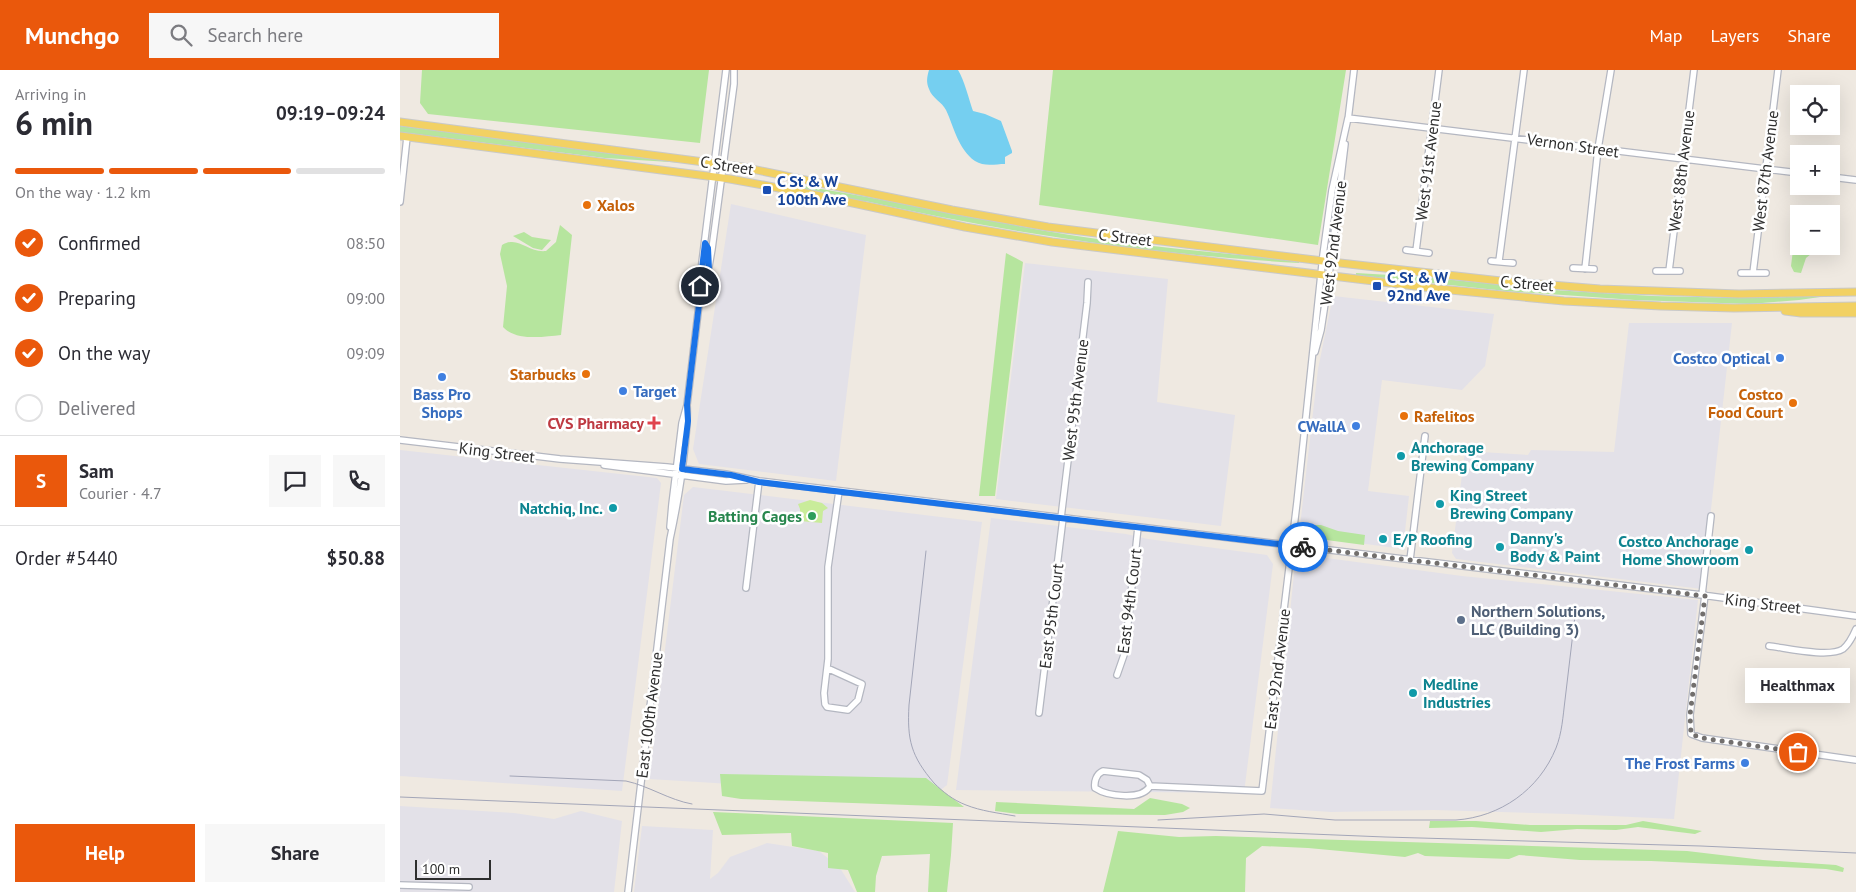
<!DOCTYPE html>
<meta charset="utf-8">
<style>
:root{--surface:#fff;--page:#f7f7f7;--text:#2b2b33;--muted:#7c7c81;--line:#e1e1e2;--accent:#ea580c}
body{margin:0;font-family:"PT Sans",sans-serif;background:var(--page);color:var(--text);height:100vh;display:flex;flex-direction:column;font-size:19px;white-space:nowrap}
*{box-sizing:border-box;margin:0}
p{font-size:16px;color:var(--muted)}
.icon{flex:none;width:28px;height:28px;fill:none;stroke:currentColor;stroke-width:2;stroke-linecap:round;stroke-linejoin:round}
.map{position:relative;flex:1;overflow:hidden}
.drawer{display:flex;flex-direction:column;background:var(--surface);width:400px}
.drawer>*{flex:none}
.tools{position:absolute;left:1390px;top:15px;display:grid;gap:10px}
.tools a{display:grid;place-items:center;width:50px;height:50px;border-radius:0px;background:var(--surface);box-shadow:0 5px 20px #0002;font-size:25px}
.scale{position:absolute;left:15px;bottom:12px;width:76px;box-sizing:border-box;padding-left:5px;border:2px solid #2e2e2e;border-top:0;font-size:14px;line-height:18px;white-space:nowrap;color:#2e2e2e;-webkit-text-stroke:4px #fff;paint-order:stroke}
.pin{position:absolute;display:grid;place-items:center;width:42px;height:42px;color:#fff;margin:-21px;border:2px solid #fff;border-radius:50%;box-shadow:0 1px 5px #0007}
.courier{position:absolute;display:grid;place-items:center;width:50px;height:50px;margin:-25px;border:4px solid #1a73e8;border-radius:50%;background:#fff;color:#222;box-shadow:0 1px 6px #0007}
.bubble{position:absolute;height:35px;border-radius:0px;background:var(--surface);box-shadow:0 5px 20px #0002;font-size:16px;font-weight:700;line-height:35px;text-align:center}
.head em{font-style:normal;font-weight:700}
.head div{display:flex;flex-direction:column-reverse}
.head{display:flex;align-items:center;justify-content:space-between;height:85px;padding:0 15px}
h1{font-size:32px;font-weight:700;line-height:38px}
.bar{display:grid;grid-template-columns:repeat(4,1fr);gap:8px 5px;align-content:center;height:60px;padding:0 15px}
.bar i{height:6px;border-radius:4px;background:var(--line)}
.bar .active{background:var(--accent)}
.bar p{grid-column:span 4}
.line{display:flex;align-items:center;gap:12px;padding:0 15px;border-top:1px solid var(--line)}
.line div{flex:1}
.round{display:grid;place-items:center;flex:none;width:52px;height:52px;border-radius:0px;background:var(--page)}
ol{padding:0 15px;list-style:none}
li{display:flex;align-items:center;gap:15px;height:55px}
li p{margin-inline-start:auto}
li .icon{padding:5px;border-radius:50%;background:var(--accent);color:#fff;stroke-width:4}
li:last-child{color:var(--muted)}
li i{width:28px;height:28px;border:2px solid var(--line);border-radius:50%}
.primary-button{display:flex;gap:10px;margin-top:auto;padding:10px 15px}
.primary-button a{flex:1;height:58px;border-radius:0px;background:var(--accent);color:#fff;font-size:20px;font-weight:700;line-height:58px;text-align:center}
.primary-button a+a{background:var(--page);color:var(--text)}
header{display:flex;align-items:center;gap:30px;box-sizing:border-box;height:70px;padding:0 25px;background:var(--accent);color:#fff}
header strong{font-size:24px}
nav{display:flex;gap:28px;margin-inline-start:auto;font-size:18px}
.search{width:350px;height:45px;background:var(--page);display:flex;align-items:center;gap:12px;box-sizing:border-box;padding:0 18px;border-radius:0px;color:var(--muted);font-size:19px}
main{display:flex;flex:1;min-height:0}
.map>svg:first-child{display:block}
.industrial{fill:#e3e1e8}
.green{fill:#b6e59e}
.pitch{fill:#c9ec9a}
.water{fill:#75cff0}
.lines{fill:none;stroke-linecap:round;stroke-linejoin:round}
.minor-casing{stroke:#b4b7c1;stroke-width:8}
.major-casing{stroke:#c9c9c9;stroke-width:9}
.minor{stroke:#fff;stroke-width:5.5}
.major{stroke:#f2d163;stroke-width:7}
.rail{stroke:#a3a6b8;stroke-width:1}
.done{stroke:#726f6d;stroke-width:5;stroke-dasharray:0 9}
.route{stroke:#1a73e8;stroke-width:6}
.transit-dot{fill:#1a4fb4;stroke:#fff;stroke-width:2}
.food-dot{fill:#e8710a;stroke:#fff;stroke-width:2}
.shop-dot{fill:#3f7fe0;stroke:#fff;stroke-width:2}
.health-dot{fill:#e0444e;stroke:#fff;stroke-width:2}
.culture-dot{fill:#0f9aa8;stroke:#fff;stroke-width:2}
.leisure-dot{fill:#2e9e5b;stroke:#fff;stroke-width:2}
.service-dot{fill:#5c6f8a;stroke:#fff;stroke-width:2}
.labels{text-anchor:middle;stroke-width:5;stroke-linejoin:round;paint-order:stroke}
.street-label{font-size:16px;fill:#2e2e2e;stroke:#fff}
.transit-label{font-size:16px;font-weight:bold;fill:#164399;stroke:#fff;text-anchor:start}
.food-label{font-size:16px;font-weight:bold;fill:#c56008;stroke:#fff;text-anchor:start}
.shop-label{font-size:16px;font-weight:bold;fill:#366cbe;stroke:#fff;text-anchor:end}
.health-label{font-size:16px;font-weight:bold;fill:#be3a42;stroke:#fff;text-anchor:end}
.culture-label{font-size:16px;font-weight:bold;fill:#0d838f;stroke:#fff;text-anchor:start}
.leisure-label{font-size:16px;font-weight:bold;fill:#27864d;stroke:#fff;text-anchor:end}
.service-label{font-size:16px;font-weight:bold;fill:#4e5e75;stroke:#fff;text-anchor:start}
</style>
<header>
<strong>Munchgo</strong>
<div class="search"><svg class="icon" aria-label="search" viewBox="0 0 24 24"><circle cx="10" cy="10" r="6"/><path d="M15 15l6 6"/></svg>Search here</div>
<nav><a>Map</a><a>Layers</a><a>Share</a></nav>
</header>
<main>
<section class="drawer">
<div class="head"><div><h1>6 min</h1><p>Arriving in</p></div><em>09:19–09:24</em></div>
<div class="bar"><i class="active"></i><i class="active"></i><i class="active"></i><i></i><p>On the way · 1.2 km</p></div>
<ol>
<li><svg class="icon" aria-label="check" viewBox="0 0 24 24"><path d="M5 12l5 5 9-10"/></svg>Confirmed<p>08:50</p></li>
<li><svg class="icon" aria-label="check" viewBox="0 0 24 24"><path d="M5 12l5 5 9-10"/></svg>Preparing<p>09:00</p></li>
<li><svg class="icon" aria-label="check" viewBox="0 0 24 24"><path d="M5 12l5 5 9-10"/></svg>On the way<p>09:09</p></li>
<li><i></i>Delivered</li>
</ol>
<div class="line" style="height:90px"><b class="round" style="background:var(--accent);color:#fff">S</b><div><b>Sam</b><p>Courier · 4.7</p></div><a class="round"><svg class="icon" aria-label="chat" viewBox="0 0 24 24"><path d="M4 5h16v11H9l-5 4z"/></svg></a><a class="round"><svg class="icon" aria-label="phone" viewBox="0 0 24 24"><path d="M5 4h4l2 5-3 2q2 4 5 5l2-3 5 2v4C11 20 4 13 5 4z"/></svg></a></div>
<div class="line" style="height:65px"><div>Order #5440</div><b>$50.88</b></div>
<div class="primary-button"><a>Help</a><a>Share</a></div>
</section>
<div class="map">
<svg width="1456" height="822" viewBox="0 0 1456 822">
<rect width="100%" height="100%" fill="#efe9e1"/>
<!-- industrial -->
<path class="industrial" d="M331 134 466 165 436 411 299 394 293 379Z
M625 193 768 209 757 332 835 345 821 456 596 429Z
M933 226 1094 244 1085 296 1062 320 982 310 968 421 1009 426 1003 479 899 465 918 299Z
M1229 253H1332L1302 519 1056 489 1052 483 1065 381 1128 385 1131 380 1214 382Z
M0 380 257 408 261 413 222 721 0 706Z
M293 417 582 452 547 715 533 726 249 709 284 425Z
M591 448 726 464 748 469 867 485 873 494 844 723 556 720Z
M896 484 1062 506 1298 530 1274 749 1169 744 1034 740 931 742 870 738Z
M0 736 114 743 154 749 181 741 222 751 214 822H0Z
M242 756 313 760 310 809 318 803 330 787 367 773 419 781 440 798 455 822H234Z"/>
<!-- green -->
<path class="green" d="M22 0H309L300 73 28 44 20 33Z
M653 0H946L918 175 639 135Z
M0 56 286 92V93L205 88 0 62Z
M383 113C479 127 574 149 670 165 746 177 823 183 899 191V193C754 185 608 163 465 131L463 132 382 114Z
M1397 148H1399V176H1421L1406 188 1401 203 1394 202 1391 196Z
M160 155 172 165 161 265C143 267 116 271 103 257L107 216 100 184 102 175C119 165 127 183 146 181L156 172Z
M124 162 132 167 151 170 142 180 133 178 113 166Z
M606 183 623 192 595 426H579Z
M956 203 1024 207 1153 220 1252 226 1342 228 1427 226 1399 230 1350 234 1235 230 1106 221 956 205Z
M906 455H921L938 461 965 465 964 475 904 467Z
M320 704 526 708 564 737 341 729 322 726Z
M750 728 782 734 790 738 783 742 765 745 619 744 595 741 596 732 734 739Z
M313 742 553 753 551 785 547 822H528L530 784 482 786 476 806 475 822H457L448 800 428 798V783L392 776 391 763 322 765Z
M1030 751H1076L1130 755H1226L1243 751 1302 761 1295 764 1238 757 1216 760 1177 759 1141 762 1072 757 1029 758Z
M718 761 779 767 816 766 1287 781 1363 790 1436 795 1444 798 1443 802 1426 799 1251 791 1180 790 1119 785 1109 789 1025 786 1018 783 1005 787 908 778 862 776 846 788 845 822H703Z"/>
<!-- pitch -->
<path class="pitch" d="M410 430 422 433 428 438 423 441 422 453 400 451V439L398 434Z"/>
<!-- water -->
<path class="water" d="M529 0H558C564 9 569 30 573 41L585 44 601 51 612 81V83L605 87V94C595 94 584 97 575 91 558 79 554 57 546 40 542 32 532 28 529 19 526 12 527 7 529 0Z"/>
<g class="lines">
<!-- minor casing -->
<g class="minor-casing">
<path id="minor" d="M948 48C1098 65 1248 85 1399 103
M948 50 954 0
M1431 107 1456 110
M0 132 7 67
M1006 180 1029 183
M1016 181 1039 0
M1091 191 1113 193
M1099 191 1124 0
M1173 198 1194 199
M1185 199 1198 79 1211 0
M1256 201H1280
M1269 201 1294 0
M1341 203H1366
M1353 203 1378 0
M302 222 307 208 312 179 334 14V0
M915 282 921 260 928 214 945 74
M0 370 160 389 267 397 326 404 359 411 1302 525 1456 546
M204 395 326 411 346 410
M661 448 687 233 688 212
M270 457 272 434 282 353 287 335 300 226 301 200 326 0
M1010 490 1025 366
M346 518 359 411
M1302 525 1311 446
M1305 525 1290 645 1291 664 1302 668 1456 690
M1369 576C1386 578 1429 588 1443 579 1449 574 1453 566 1456 559
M427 598 462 614 458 630 448 640 427 637 425 634 424 623 428 589V497L439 421
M717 605 725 582 738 457
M639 643 663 448
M750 716C742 731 707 726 695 718 694 712 696 704 703 701L739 705 747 710 750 716 862 721 897 432 923 185 932 120 948 48
M0 815 69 817
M228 822 270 469C276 441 281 413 284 385 286 368 288 352 287 335"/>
</g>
<!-- major casing -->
<g class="major-casing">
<path id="major" d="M0 52 342 97 552 140 648 157 931 192 1101 211 1200 219 1339 224 1456 222
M0 66 330 109 411 124 565 157 652 172 1040 219 1164 231 1261 236 1334 238 1456 236
M1385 241 1401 243H1456"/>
</g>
<!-- minor -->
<use href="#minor" class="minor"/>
<!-- major -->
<use href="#major" class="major"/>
<!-- rail -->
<path class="rail" d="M526 481 509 635C507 670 511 686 534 713 543 722 553 730 566 735 581 741 598 743 615 746
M110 706 226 711C249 716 269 730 292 734
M0 727 985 767 1301 776 1456 783
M758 750 864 744 935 750H1056C1100 747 1139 720 1156 678 1162 663 1163 646 1165 630 1168 602 1172 574 1175 546"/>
</g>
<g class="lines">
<!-- done -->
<path class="done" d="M903 477 1305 526 1290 645 1291 664 1302 668 1398 682"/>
<!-- route -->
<path class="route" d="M300 216 305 173 308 178 309 199 300 226 287 335 288 351 282 399 331 405 359 412 903 477"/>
</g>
<!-- markers -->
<g class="transit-dot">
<rect x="362" y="115" width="10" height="10" rx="2.5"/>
<rect x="972" y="211" width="10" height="10" rx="2.5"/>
</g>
<g class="food-dot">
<circle cx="187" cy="135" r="5"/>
<circle cx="186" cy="304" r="5"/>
<circle cx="1393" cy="333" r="5"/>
<circle cx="1004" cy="346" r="5"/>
</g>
<g class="shop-dot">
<circle cx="1380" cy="288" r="5"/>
<circle cx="42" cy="307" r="5"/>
<circle cx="223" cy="321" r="5"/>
<circle cx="956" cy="356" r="5"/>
<circle cx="1345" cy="693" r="5"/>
</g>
<path class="health-dot" d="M251.5 345.5h5v5h5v5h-5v5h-5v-5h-5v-5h5z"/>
<g class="culture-dot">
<circle cx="1001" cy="386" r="5"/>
<circle cx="1040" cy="434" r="5"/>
<circle cx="213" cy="438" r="5"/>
<circle cx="983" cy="469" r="5"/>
<circle cx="1100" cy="477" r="5"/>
<circle cx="1349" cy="480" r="5"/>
<circle cx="1013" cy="623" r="5"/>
</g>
<circle class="leisure-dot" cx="412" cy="446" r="5"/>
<circle class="service-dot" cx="1061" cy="550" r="5"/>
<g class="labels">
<!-- street labels -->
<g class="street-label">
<text transform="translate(1173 75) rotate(8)" y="6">Vernon Street</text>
<text transform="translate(1028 91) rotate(-83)" y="6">West 91st Avenue</text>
<text transform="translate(327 95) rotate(9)" y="6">C Street</text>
<text transform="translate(1281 101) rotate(-83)" y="6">West 88th Avenue</text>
<text transform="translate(1365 101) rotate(-83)" y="6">West 87th Avenue</text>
<text transform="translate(725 167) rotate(7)" y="6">C Street</text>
<text transform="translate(933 173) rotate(-83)" y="6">West 92nd Avenue</text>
<text transform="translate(1127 213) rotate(5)" y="6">C Street</text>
<text transform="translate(675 330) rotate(-83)" y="6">West 95th Avenue</text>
<text transform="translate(97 382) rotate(7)" y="6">King Street</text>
<text transform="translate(729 531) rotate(-83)" y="6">East 94th Court</text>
<text transform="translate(1363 533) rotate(7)" y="6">King Street</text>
<text transform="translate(651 546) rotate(-83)" y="6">East 95th Court</text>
<text transform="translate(877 599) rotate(-83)" y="6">East 92nd Avenue</text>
<text transform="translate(249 645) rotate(-83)" y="6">East 100th Avenue</text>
</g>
<!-- transit labels -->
<g class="transit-label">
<text x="377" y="117">C St &amp; W<tspan x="377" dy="18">100th Ave</tspan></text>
<text x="987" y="213">C St &amp; W<tspan x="987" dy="18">92nd Ave</tspan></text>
</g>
<!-- food labels -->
<g class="food-label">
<text x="197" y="141">Xalos</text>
<text x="176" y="310" text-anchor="end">Starbucks</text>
<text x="1383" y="330" text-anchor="end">Costco<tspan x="1383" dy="18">Food Court</tspan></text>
<text x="1014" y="352">Rafelitos</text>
</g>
<!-- shop labels -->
<g class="shop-label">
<text x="1370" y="294">Costco Optical</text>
<text x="233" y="327" text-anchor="start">Target</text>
<text x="42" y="330" text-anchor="middle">Bass Pro<tspan x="42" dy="18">Shops</tspan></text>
<text x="946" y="362">CWallA</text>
<text x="1335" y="699">The Frost Farms</text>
</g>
<!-- health labels -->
<g class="health-label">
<text x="244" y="359">CVS Pharmacy</text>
</g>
<!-- culture labels -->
<g class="culture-label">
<text x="1011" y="383">Anchorage<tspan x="1011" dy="18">Brewing Company</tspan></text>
<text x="1050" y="431">King Street<tspan x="1050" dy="18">Brewing Company</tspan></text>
<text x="203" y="444" text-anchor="end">Natchiq, Inc.</text>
<text x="1110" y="474">Danny's<tspan x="1110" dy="18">Body &amp; Paint</tspan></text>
<text x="993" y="475">E/P Roofing</text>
<text x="1339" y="477" text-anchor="end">Costco Anchorage<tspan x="1339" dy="18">Home Showroom</tspan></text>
<text x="1023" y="620">Medline<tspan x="1023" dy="18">Industries</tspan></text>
</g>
<!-- leisure labels -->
<g class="leisure-label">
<text x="402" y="452">Batting Cages</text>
</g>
<!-- service labels -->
<g class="service-label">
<text x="1071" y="547">Northern Solutions,<tspan x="1071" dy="18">LLC (Building 3)</tspan></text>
</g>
</g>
</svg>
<div class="tools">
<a><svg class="icon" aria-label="locate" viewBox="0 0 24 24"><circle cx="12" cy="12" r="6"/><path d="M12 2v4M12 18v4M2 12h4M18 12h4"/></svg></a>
<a>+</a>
<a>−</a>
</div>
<div class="scale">100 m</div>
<div class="pin" style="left:1398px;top:682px;background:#ea580c"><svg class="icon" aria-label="bag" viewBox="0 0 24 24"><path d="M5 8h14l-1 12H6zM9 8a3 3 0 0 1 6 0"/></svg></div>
<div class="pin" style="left:300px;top:216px;background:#1f2937"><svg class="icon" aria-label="home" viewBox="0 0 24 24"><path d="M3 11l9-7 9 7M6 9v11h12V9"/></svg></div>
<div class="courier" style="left:903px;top:477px"><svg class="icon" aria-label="bike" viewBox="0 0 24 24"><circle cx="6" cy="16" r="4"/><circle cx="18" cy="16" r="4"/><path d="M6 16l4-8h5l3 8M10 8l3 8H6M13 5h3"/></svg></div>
<div class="bubble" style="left:1345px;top:598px;width:105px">Healthmax</div>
</div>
</main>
